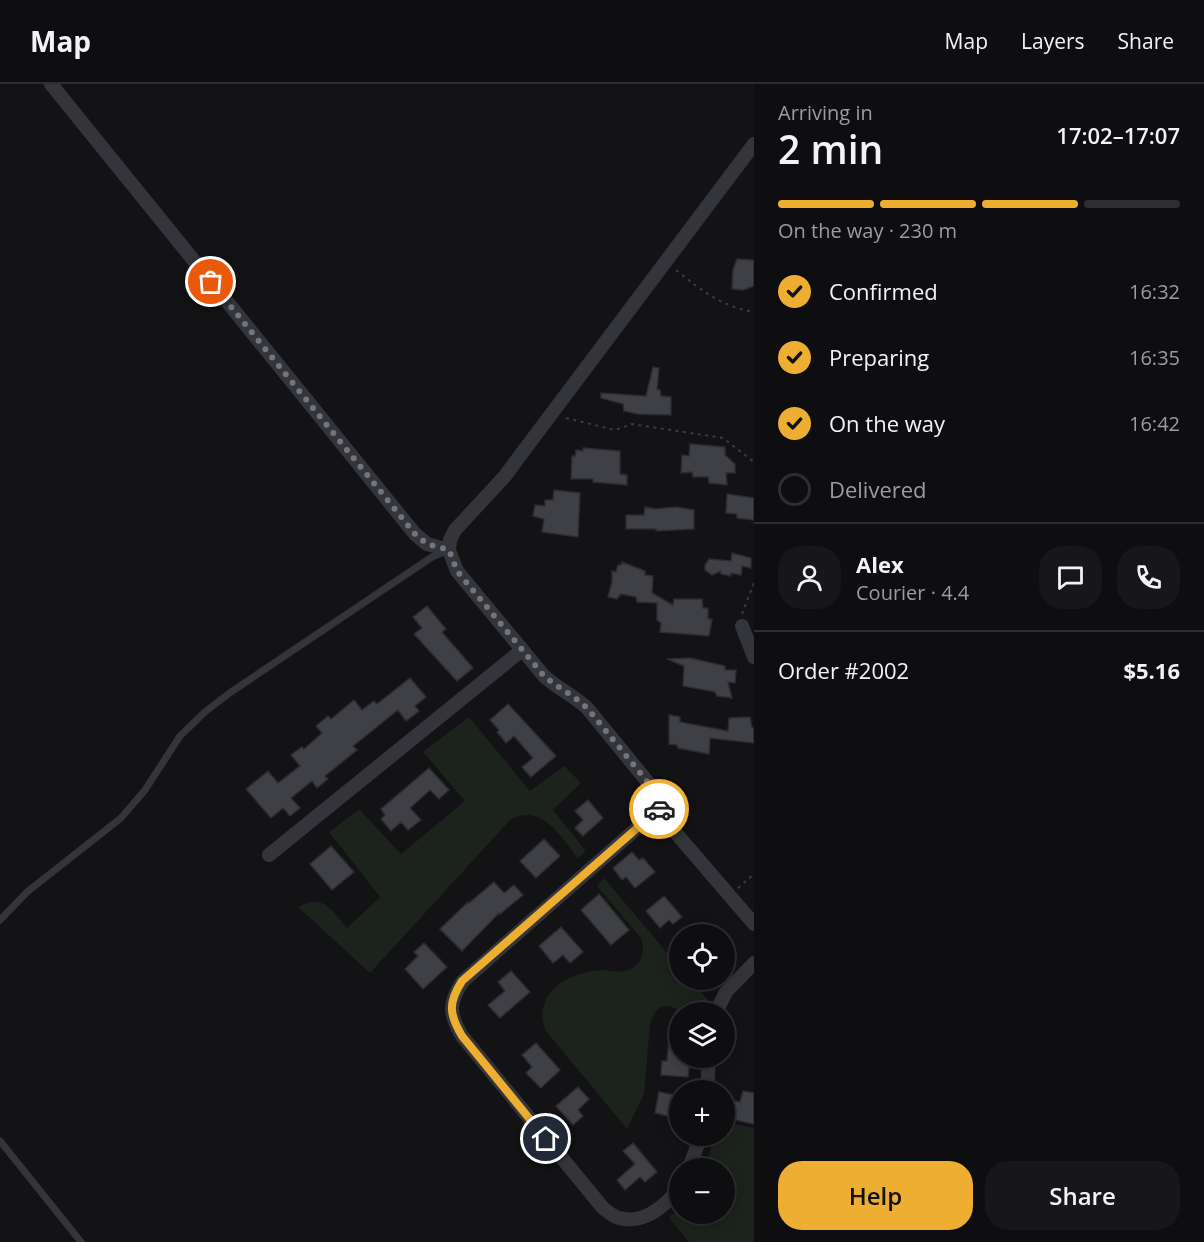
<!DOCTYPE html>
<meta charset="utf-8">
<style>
:root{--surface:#0e0e10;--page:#171719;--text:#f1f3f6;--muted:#9b9c9f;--line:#2e2e30;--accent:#eeae32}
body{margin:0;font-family:"Open Sans",sans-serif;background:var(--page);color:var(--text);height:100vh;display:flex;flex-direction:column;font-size:22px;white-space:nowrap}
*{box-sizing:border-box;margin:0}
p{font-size:20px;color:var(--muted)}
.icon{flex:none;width:33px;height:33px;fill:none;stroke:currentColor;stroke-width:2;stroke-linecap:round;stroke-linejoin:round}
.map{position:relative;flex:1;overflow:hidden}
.panel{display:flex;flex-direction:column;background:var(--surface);width:450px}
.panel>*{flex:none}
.tools{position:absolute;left:669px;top:840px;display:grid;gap:12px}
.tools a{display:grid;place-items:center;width:66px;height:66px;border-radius:50%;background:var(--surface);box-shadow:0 3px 15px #0003,0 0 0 2px var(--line);font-size:30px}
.pin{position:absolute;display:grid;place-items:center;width:51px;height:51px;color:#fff;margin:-26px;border:3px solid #fff;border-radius:50%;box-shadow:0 2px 6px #0007}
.courier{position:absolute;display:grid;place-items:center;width:60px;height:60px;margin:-30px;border:4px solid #eeae32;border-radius:50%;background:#fff;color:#222;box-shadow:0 2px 8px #0007}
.summary em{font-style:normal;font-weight:600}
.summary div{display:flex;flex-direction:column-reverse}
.summary{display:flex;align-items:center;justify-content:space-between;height:102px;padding:0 24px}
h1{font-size:39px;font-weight:600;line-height:45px}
.bar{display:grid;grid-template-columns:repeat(4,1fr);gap:9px 6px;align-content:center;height:72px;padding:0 24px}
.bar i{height:8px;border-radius:4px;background:var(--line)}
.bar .on{background:var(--accent)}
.bar p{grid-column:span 4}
.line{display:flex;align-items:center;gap:15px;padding:0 24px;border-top:2px solid var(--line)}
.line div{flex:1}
.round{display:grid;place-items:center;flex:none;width:63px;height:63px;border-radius:24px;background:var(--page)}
ol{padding:0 24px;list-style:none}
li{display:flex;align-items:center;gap:18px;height:66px}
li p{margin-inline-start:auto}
li .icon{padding:6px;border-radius:50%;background:var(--accent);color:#111;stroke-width:4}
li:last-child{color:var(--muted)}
li i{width:33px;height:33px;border:3px solid var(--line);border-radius:50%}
.action{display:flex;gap:12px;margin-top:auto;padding:12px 24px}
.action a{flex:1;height:69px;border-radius:24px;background:var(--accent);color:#111;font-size:24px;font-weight:600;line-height:69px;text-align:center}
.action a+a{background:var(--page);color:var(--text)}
header{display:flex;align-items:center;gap:36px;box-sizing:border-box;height:84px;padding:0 30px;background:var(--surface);border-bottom:2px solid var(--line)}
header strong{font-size:28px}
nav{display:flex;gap:33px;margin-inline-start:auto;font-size:21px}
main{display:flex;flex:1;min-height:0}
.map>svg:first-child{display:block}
.green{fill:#1b231c}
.building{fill:#3f4045;stroke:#2d2d31;stroke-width:1.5}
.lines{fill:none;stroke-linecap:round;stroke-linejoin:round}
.path{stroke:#3a3c41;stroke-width:2;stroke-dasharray:3 4.5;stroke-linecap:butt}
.service{stroke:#34353a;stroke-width:7}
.minor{stroke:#34353a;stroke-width:14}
.done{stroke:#72757d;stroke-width:6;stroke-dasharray:0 10.8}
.route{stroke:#eeae32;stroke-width:8}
</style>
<header>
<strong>Map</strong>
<nav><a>Map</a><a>Layers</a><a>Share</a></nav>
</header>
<main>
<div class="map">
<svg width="754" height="1158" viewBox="0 0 754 1158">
<rect width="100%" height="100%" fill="#131315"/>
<!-- green -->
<path class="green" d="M469 633 530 707 564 682 581 699 553 726 586 767 578 774C560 752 542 718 510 736L370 889 298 823C324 809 333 827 347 844L380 813 329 748 359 725 401 770 465 717 423 668Z
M604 794 679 883 680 896H690L708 916 704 928C700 928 694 929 689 928 669 925 660 912 650 940L644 1010 627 1045 546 947C541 937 541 927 546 916 555 896 580 888 601 886 609 886 618 889 625 887 641 883 646 868 641 854L597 802Z
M725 1038 754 1044V1158H689L669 1134 679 1123 680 1130H724V1084H704L715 1052H724Z"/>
<!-- building -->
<path class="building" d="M737 175 754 176V202L743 206 732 205 733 186Z
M653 283 659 284 657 305 660 306 661 312 671 313V331L637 330 624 327 623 320 601 314V309L646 312Z
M690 360 725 363V371L735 380V389H726L727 401 709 399 708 393H693L692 388 681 389 682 371 689 372Z
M583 364 620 367V390L627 391V401L593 398V395H571L572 372H575L576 366 583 367Z
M554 406 580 409 578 453 542 448 544 435 533 432 535 421 545 422V416H553Z
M727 410 754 414V436L737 434V430L726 429Z
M645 423 655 425 676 423 694 426V445L656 447V445H626V431H644Z
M732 469 751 474V484L742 482 741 491 731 489V492L721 490V487L712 491 705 486V481L709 475 731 477Z
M622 478 645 487V491L653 492 652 509 673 521 674 515H702L703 524H708V535H712L709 552 660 548 661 539 657 536V519L637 518 636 513 621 510 617 515 608 513 612 498V487L616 488 618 481H621Z
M427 522 446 545 442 548 473 584 457 597 414 550 422 544 413 533Z
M690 574 725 582V586H736L735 599 728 598 732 614 717 612 715 608 683 602 684 582 667 575Z
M410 594 426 613 415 622 419 627 406 637 398 626 353 662 357 666 325 692 328 695 317 704 312 697 291 714 300 724 290 732 283 724 271 734 246 705 268 687 278 699 300 682 291 671 302 663 304 665 322 649 316 642 328 632 331 635 354 616 362 626 374 617 377 620Z
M508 620 556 672 531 693 522 683 533 674 514 652 506 659 497 648 499 646 490 636Z
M669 631 680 633V638L728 647 729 634 750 633 752 644H754V659L710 654 709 670 678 664 677 661 669 660Z
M429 684 449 706 439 715 430 706 410 724 421 736 408 746 401 738 391 747 381 735 385 731 381 725Z
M588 716 603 734 583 752 575 744 583 736 575 727Z
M544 755 560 772 536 794 520 777Z
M331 762 354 788 332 806 310 780Z
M632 768 639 776 643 774 655 788 635 804 626 793 622 796 613 784Z
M494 798 504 809 514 801 523 811 500 830 499 829 462 867 440 845 468 818 469 819Z
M599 810 629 846 611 861 581 826Z
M664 812 682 833 673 840 669 836 660 844 646 827Z
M561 843 583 868 570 879 563 871 553 879 539 862Z
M424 859 447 883 423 905 405 885 418 872 414 868Z
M511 887 530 908 500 934 488 921 505 907 498 898Z
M670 945 680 946V974H690L688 993 661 991 662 977H667Z
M536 959 560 986 541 1004 526 989 532 983 522 971Z
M578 1003 589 1015 578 1026 583 1032 573 1041 556 1022Z
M743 1007 754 1009V1040L730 1035 734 1017 740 1018Z
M659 1008 680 1012V1035L655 1029Z
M633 1059 657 1088 645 1098 640 1093 625 1106 617 1096 635 1080 623 1067Z"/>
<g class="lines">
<!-- path -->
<path class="path" d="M676 186C702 207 721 222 754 228
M566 334 615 346 632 340 723 354 754 378
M742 530 754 499
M738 804 754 790"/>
<!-- service -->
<path class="service" d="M0 836 27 808 121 734 145 706 180 652 206 627 231 608 432 473 446 467
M0 1057 81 1158"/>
<!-- minor -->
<path class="minor" d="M51 0 415 450 427 460 449 466
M754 60 519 373 505 392 455 446 450 456 449 466 457 487 544 592C558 605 575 612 588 625L646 696 665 734 675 748 754 840
M742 542 754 573
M660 724 463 897C448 919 449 930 462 952L603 1124C607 1127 614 1133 619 1134 645 1141 666 1121 680 1103
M269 771 522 566
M716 928 726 908 754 879
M707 1006 709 974
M689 1084 701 1052"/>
</g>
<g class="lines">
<!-- done -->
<path class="done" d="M211 198 415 450 427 460 449 466 457 487 544 592C558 604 575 612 588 625L646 696 652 706 659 725"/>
<!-- route -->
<path class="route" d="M546 1055 462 952C449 930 448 919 462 897L659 725"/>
</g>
</svg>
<div class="tools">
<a><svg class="icon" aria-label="locate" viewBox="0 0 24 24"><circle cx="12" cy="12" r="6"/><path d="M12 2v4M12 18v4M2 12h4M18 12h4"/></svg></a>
<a><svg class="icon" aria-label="layers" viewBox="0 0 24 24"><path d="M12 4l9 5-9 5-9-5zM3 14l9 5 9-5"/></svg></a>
<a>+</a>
<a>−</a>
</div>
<div class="pin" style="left:211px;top:198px;background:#ea580c"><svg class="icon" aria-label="bag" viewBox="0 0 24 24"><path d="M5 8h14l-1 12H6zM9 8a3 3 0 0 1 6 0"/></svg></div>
<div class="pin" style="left:546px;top:1055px;background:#1f2937"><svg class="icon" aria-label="home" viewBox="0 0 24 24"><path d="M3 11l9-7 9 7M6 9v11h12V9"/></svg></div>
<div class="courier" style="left:659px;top:725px"><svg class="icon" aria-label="car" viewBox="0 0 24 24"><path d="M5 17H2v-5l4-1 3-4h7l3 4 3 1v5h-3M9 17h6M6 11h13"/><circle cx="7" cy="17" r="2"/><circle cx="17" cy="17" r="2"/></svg></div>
</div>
<section class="panel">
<div class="summary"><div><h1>2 min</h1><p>Arriving in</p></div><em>17:02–17:07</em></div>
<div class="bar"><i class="on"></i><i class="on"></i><i class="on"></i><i></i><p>On the way · 230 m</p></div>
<ol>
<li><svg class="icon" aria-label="check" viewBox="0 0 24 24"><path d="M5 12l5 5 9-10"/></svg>Confirmed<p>16:32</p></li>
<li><svg class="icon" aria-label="check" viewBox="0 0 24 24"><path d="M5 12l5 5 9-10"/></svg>Preparing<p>16:35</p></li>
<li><svg class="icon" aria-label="check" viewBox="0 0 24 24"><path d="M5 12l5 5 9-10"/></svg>On the way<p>16:42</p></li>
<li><i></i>Delivered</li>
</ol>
<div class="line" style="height:108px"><a class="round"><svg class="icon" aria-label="person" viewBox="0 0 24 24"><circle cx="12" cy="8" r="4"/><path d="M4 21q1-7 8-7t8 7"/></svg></a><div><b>Alex</b><p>Courier · 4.4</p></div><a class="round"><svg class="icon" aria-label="chat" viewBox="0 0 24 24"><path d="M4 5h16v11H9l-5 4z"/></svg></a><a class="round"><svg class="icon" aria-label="phone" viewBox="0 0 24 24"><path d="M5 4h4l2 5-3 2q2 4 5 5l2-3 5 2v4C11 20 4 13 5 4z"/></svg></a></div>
<div class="line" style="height:78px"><div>Order #2002</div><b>$5.16</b></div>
<div class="action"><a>Help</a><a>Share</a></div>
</section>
</main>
